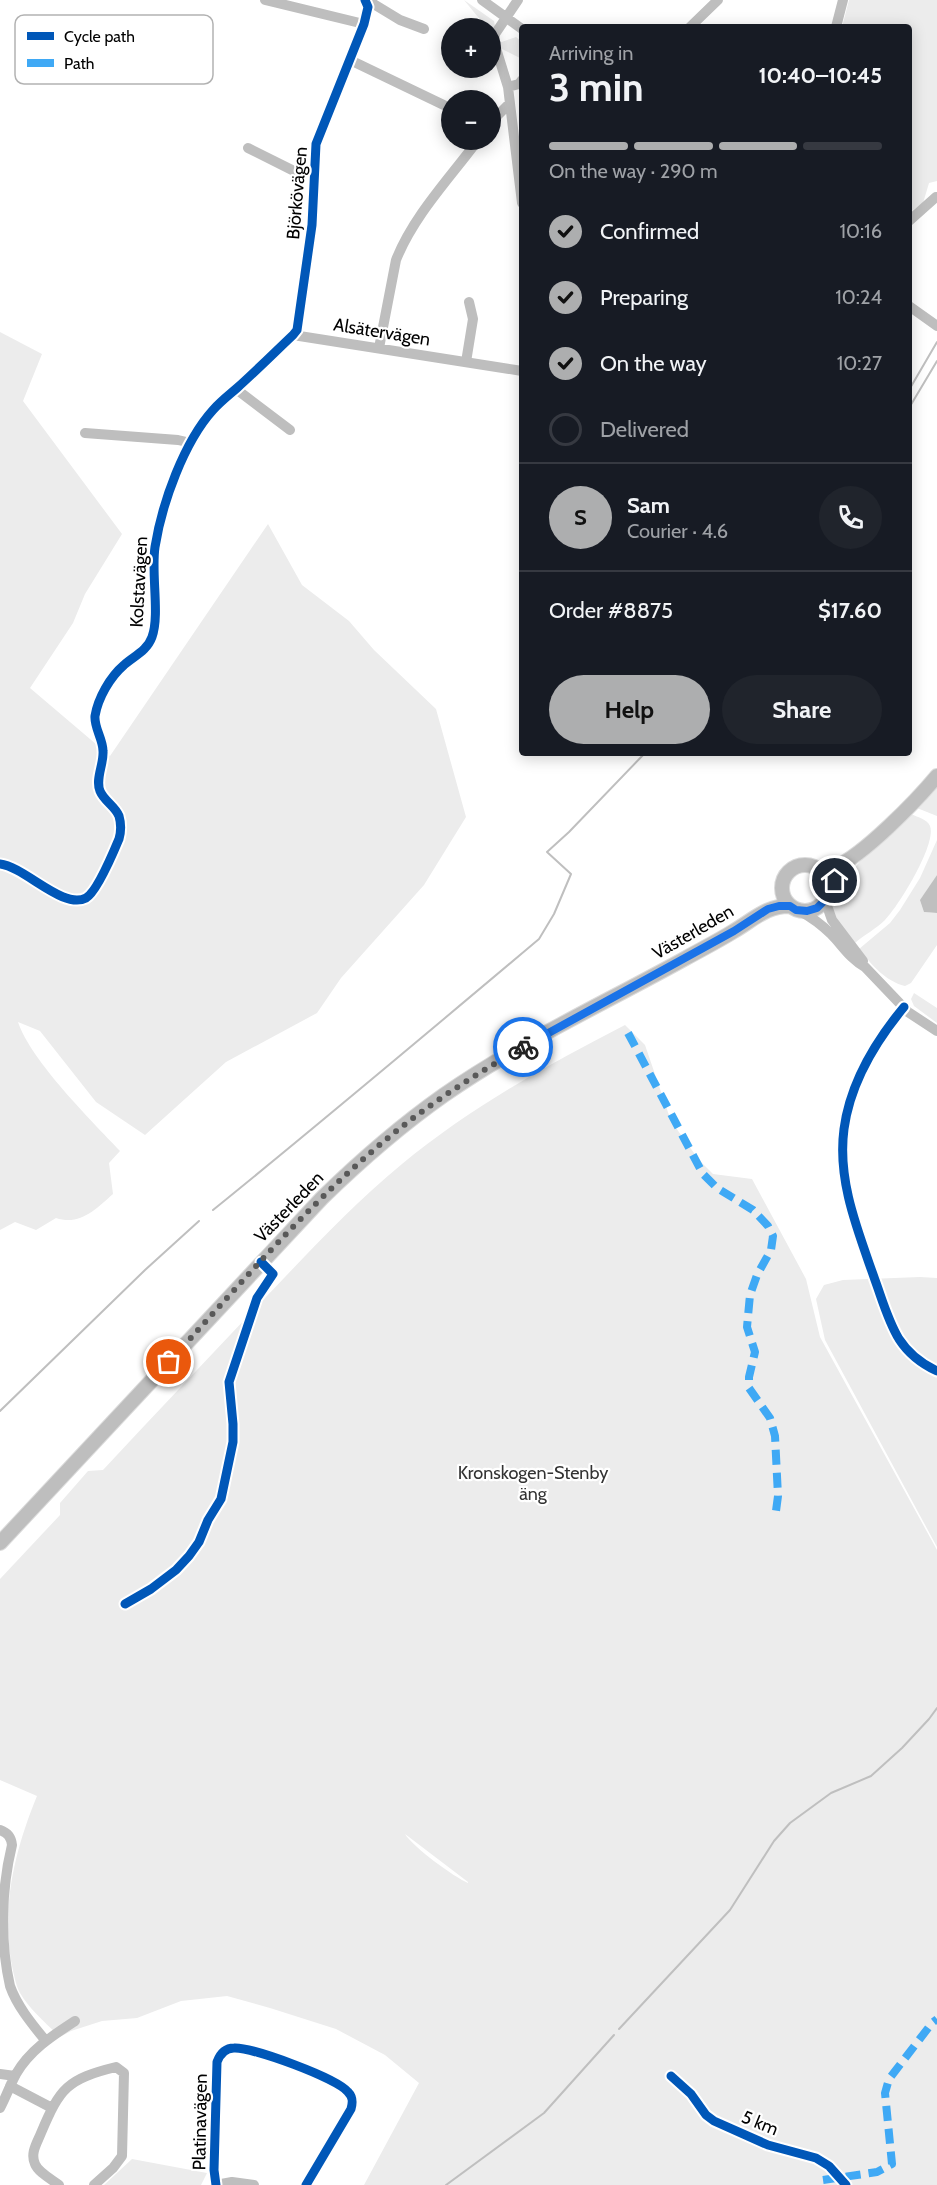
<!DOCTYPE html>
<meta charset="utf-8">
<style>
:root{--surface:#171b24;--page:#20242c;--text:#f1f3f6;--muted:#9ea1a6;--line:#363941;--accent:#adaeaf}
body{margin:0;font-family:Cabin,sans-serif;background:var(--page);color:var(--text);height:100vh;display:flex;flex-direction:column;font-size:22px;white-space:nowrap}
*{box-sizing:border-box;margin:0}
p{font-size:20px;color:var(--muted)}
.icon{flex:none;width:33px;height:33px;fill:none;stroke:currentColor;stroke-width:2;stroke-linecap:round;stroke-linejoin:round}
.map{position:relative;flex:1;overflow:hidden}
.sheet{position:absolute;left:519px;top:24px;width:393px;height:732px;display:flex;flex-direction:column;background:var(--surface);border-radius:6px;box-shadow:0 3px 15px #0003}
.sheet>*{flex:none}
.tools{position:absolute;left:441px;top:18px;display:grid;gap:12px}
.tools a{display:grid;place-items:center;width:60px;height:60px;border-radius:50%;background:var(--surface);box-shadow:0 3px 15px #0003;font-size:30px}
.pin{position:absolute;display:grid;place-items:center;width:51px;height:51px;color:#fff;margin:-26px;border:3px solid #fff;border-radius:50%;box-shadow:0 2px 6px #0007}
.courier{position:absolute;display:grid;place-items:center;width:60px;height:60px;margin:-30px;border:4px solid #1a73e8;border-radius:50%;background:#fff;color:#222;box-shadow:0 2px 8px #0007}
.overview em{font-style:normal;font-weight:700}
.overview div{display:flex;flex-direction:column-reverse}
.overview{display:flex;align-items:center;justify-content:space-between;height:102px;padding:0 30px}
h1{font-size:39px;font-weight:700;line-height:45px}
.bar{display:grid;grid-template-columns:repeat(4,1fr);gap:9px 6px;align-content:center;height:72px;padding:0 30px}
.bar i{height:8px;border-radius:4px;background:var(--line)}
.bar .current{background:var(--accent)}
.bar p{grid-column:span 4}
.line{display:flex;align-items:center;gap:15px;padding:0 30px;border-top:2px solid var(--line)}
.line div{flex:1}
.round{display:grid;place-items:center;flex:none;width:63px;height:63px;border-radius:32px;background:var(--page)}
ol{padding:0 30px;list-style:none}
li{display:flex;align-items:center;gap:18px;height:66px}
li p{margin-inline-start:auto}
li .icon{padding:6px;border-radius:50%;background:var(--accent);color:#111;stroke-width:4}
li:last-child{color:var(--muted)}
li i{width:33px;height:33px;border:3px solid var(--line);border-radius:50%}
.action{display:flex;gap:12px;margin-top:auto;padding:12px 30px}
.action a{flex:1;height:69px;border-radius:36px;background:var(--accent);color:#111;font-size:24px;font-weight:700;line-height:69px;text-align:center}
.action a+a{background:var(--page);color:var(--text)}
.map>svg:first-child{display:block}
.green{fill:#ececec;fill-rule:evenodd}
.water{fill:#bfbfbf}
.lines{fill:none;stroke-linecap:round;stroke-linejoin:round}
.stream{stroke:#bfbfbf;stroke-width:2}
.major-casing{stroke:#dbdbdb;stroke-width:16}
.minor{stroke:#bebebe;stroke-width:10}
.major{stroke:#bebebe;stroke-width:14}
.quiet{stroke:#3fa9f5;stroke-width:8;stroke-dasharray:15 8;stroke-linecap:butt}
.cycleway-casing{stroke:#fff;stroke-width:13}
.cycleway{stroke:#0057b8;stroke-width:9}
.done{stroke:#595959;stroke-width:6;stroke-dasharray:0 10.8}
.route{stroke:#1a73e8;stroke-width:8}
.labels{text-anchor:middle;stroke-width:4.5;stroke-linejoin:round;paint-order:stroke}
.street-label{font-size:18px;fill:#000;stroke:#fff}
.park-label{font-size:18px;fill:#333;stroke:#fff}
.key{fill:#fff;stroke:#b2b2b2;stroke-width:1.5}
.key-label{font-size:16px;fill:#000}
</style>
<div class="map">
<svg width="937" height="2185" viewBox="0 0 937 2185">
<rect width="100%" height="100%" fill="#fff"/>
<!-- green -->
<path class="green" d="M464 0 494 21 495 26 491 34 490 28H487Z
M849 0H937V181L929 183 923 203 909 213V27H842Z
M516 37 522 42V59L500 48 499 43Z
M0 332 42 354 23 401 122 534 85 594 73 623 30 688 110 756 268 524 302 585 349 621 374 650 436 709 466 817 424 885 341 978 317 1013 226 1062 145 1135 96 1102 40 1031 18 1022C31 1061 91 1120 120 1151L109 1163 113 1194C96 1209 80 1226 56 1218L36 1230 15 1222 0 1230Z
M937 787V816L917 808Z
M911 814C917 817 927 819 930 826 937 844 898 907 885 920 876 929 864 935 855 943L834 916 831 899 861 860Z
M937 840V875L931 886 924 912 937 913V945L911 983 905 986C885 981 872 965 859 949L890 923 900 910 920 878Z
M914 993 937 1008V1023L914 1006 911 999Z
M625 1025 645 1045 671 1121 699 1160 713 1174 752 1179 806 1279 820 1337 937 1550V2185H364L419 2083 385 2055 336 2029 270 2008 227 1996 181 2001 137 2018 102 2021 71 2031 60 2037C46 2023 30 2010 20 1993 16 1986 15 1978 13 1971 0 1911 14 1852 37 1796L0 1780V1579L60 1515V1503L88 1471 103 1470C157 1412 211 1355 265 1298 309 1252 352 1205 402 1164 470 1108 547 1065 625 1025ZM405 1834 468 1882V1883C454 1877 413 1847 405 1834Z
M920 1277 937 1278V1547L825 1340 816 1299 824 1285 843 1280Z
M132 2159 207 2173 201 2185H104Z"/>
<!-- water -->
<path class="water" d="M937 875V913L924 912 920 900Z"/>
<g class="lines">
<!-- stream -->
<path class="stream" d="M909 390 937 342
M909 408 937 361
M213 1210C323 1121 431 1030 539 939L554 914 571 874 547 852 569 832 645 753
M0 1411 145 1270 199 1221
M619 2029 730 1910 774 1841 790 1823 831 1793 871 1776 902 1748 929 1719 937 1708
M446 2185 544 2113 614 2035"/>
<!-- major casing -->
<g class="major-casing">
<path id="major" d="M782 888a23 23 0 1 1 46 0a23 23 0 1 1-46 0Z
M816 868C822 869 829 869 835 867 863 856 917 800 937 776
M0 1543 322 1198C360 1161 400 1126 444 1095 520 1042 605 1003 686 958 702 949 718 941 734 931 753 920 767 905 791 906"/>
</g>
<!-- minor -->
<path class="minor" d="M265 0 364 24
M367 0 400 20 424 29
M482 0 522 29
M518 0 495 34 494 42 508 87 522 203
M690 27 718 0
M836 27 843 0
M350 60 452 109
M508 87 519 84 522 80
M490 123 510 103
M248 148 298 173H303L314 168
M909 221 936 197
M909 306 937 326
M293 335 522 371
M379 348 396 260C414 215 450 178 478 140
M466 362 473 319 469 302
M236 389 290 430
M85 433 178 440 191 443
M0 864C25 867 63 910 86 898 97 892 114 851 119 839 121 832 121 823 119 816 115 806 104 801 100 791 95 779 104 764 103 751 103 739 94 728 95 716 98 698 110 677 124 665 134 656 147 651 152 637 160 615 151 574 155 547 162 503 184 442 213 410 220 402 229 395 237 388 256 371 274 353 293 335L297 330 312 225 316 144 364 24 368 7 365 0
M825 900 832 920 863 961
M800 911C811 917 821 924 831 934 842 945 850 959 865 967L908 1012 937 1031
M904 1007C875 1042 850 1084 844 1129 837 1181 858 1231 875 1280 882 1299 888 1321 899 1339 908 1353 922 1364 937 1371
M125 1604 151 1589 176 1570 189 1556 199 1542 208 1520 221 1499 233 1442V1424L229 1382 257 1298 273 1274 261 1262
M0 1830C8 1833 11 1837 12 1845 1 1890 0 1942 10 1986 17 2006 32 2024 45 2040
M0 2074 15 2076
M10 2086 52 2108
M0 2108C6 2097 10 2085 16 2074 30 2050 52 2036 75 2021
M59 2185C51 2179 38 2172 35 2164 30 2153 37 2143 41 2133 60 2088 67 2079 116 2067L124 2073 122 2156 113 2168 94 2185
M216 2185 214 2170 217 2062C220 2054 225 2048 234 2048 252 2047 337 2078 348 2092 353 2097 353 2102 351 2109L306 2185
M216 2185 232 2182 254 2185"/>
<!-- major -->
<use href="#major" class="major"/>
<!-- quiet -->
<path class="quiet" d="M628 1033 703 1174 717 1188 753 1210 768 1226 773 1236 771 1250 757 1275 750 1295 747 1327 755 1352 749 1377V1388L770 1418 775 1436 778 1496 776 1511
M823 2180 877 2172 892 2164 885 2093 889 2079 932 2023 937 2019"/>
<!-- cycleway casing -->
<g class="cycleway-casing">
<path id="cycleway" d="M0 864C25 867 63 910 86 898 97 892 114 851 119 839 121 832 121 823 119 816 115 806 104 801 100 791 95 779 104 764 103 751 103 739 94 728 95 716 98 698 110 677 124 665 134 656 147 651 152 637 160 615 151 574 155 547 162 503 184 442 213 410 220 402 229 395 237 388 256 371 274 353 293 335L297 330 312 225 316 144 364 24 368 7 365 0
M904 1007C875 1042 850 1084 844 1129 837 1181 858 1231 875 1280 882 1299 888 1321 899 1339 908 1353 922 1364 937 1371
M125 1604 151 1589 176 1570 189 1556 199 1542 208 1520 221 1499 233 1442V1424L229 1382 257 1298 273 1274 261 1262
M671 2076 691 2094 706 2115 714 2121 768 2145 816 2158 829 2166 846 2185
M216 2185 214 2170 217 2062C220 2054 225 2048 234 2048 252 2047 337 2078 348 2092 353 2097 353 2102 351 2109L306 2185"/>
</g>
<!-- cycleway -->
<use href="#cycleway" class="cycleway"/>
</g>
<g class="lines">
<!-- done -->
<path class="done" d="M169 1362C236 1289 301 1212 376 1148 421 1109 471 1077 523 1047"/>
<!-- route -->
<path class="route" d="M523 1047 734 931 768 909 779 906H790L796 910 807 911 817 908 825 900 835 881"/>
</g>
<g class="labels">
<!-- street labels -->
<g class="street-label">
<text transform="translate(297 193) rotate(-85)" y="6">Björkövägen</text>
<text transform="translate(382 332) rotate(9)" y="6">Alsätervägen</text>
<text transform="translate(139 582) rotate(-87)" y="6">Kolstavägen</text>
<text transform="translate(693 932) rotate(-30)" y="6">Västerleden</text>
<text transform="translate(289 1207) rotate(-46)" y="6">Västerleden</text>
<text transform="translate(200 2122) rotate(-89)" y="6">Platinavägen</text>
<text transform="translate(760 2123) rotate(22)" y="6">5 km</text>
</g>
<!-- park labels -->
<g class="park-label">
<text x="533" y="1479">Kronskogen-Stenby<tspan x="533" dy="21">äng</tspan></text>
</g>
</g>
<!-- legend -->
<rect x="15" y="15" width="198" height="69" rx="9" class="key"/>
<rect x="27" y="32" width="27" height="8" fill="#0057b8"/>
<rect x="27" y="59" width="27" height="8" fill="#3fa9f5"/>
<g class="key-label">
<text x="64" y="42">Cycle path</text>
<text x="64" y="69">Path</text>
</g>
</svg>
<div class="tools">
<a>+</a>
<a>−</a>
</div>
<div class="pin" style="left:169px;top:1362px;background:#ea580c"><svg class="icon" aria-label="bag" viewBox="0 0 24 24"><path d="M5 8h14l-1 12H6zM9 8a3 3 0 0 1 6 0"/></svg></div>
<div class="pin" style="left:835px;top:881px;background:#1f2937"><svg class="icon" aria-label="home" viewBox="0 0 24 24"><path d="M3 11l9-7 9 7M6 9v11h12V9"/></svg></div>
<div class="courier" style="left:523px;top:1047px"><svg class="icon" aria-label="bike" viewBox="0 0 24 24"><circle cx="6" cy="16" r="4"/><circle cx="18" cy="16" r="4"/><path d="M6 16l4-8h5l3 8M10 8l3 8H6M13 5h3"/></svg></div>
<section class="sheet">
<div class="overview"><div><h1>3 min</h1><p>Arriving in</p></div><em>10:40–10:45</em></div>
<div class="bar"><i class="current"></i><i class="current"></i><i class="current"></i><i></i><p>On the way · 290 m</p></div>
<ol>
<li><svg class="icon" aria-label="check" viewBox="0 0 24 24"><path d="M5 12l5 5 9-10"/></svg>Confirmed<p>10:16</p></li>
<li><svg class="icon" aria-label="check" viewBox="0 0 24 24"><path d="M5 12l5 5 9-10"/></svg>Preparing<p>10:24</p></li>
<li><svg class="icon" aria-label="check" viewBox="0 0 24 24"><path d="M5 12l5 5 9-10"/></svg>On the way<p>10:27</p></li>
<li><i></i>Delivered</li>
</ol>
<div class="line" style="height:108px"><b class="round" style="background:var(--accent);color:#111">S</b><div><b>Sam</b><p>Courier · 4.6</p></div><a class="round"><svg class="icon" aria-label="phone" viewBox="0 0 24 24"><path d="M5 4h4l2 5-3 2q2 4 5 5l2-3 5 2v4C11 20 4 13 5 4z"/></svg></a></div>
<div class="line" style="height:78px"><div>Order #8875</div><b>$17.60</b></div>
<div class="action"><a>Help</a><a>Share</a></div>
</section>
</div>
